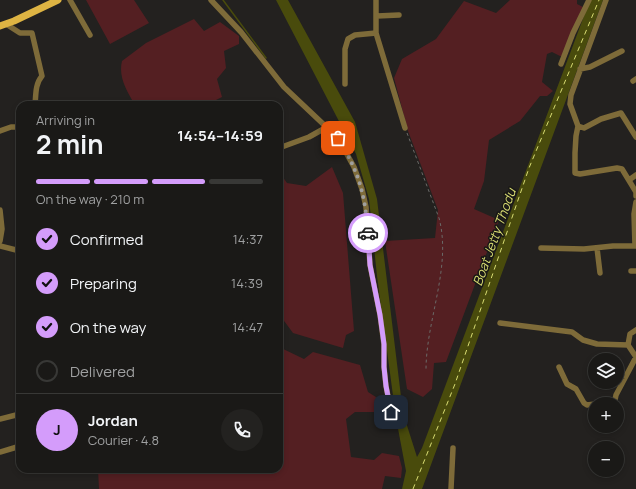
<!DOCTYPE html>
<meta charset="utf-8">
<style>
:root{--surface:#1a1917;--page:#232220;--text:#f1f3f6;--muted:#9fa0a1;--line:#383836;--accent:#d49cfb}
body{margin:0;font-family:Manrope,sans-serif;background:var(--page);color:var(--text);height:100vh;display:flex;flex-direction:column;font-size:15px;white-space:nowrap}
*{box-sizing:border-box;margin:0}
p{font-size:13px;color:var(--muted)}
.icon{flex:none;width:22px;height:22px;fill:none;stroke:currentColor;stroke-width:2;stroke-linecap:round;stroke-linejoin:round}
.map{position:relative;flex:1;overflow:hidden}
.details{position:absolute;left:16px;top:101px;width:267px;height:372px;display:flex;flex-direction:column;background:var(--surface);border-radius:12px;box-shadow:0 2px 6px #0003,0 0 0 1px var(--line)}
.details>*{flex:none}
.buttons{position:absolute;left:588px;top:353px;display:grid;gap:8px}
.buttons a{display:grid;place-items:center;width:36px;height:36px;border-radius:50%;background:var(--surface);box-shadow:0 2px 6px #0003,0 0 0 1px var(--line);font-size:20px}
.pin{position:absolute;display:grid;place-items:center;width:34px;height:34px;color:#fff;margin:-17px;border-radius:8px;box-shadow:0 2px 6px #0006}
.courier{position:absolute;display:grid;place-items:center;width:40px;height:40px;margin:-20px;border:3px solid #d49cfb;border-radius:50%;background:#fff;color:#222;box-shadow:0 1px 5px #0007}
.summary em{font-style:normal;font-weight:700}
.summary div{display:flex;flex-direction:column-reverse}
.summary{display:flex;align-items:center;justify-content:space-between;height:68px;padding:0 20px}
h1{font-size:26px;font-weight:700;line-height:30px}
.bar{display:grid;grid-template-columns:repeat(4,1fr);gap:6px 4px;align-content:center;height:48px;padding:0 20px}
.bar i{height:5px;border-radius:3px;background:var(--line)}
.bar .on{background:var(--accent)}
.bar p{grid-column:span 4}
.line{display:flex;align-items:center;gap:10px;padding:0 20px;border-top:1px solid var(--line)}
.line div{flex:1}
.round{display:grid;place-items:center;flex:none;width:42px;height:42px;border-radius:21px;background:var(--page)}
ol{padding:0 20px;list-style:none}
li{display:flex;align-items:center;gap:12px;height:44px}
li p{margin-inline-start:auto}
li .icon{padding:4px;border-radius:50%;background:var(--accent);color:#111;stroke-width:4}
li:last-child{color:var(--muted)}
li i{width:22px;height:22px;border:2px solid var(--line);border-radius:50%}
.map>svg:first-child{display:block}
.green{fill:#541f22}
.water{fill:#494b0c}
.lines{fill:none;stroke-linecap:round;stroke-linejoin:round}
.stream{stroke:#494b0c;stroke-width:1.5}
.ferry{stroke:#d8dc72;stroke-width:1;stroke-dasharray:5 4;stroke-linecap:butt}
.path{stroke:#6b6a68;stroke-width:1;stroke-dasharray:3 3;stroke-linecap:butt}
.minor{stroke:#7e6b39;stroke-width:5.5}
.major{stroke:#deb443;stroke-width:7}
.done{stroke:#a09f9e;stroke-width:4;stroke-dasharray:0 7.2}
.route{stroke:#d49cfb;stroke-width:5}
.labels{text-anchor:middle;stroke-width:3;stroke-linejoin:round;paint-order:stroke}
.water-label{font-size:13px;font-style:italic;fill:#d8dc72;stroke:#191816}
</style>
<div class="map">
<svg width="636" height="489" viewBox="0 0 636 489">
<rect width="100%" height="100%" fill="#23211f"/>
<!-- green -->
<path class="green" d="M86 0H134L149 23 110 44Z
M510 0H577V4L583 7 562 57 552 52 547 54 542 82 553 91 547 96H540L520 121 489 140 484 181 474 209 499 220 446 362 434 363 432 389 423 397 407 389 385 241 435 238 438 210 408 131 394 78 402 59 436 39 464 1 496 13Z
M194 19 204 31 220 22 239 36V44L224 51 226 68 217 79 222 97 206 105H135C127 91 118 77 122 61L146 43Z
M332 167 343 193 354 331 346 335 343 348 293 333 279 314V172L287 183 306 186Z
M279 347 304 359 313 352 360 365 368 392 379 399 383 412H355L346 419 351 457 374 460 382 453 399 456 402 468 401 478 385 476 382 489H99L98 469H279Z"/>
<!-- water -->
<path class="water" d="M276 0H288L355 122 377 199 403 413 417 457 422 448 590 0H603L422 489H402L406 471 396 418 377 276 369 199 356 154Z"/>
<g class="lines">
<!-- stream -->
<path class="stream" d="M223 0 266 58"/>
<!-- ferry -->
<path class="ferry" d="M413 489 455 384 529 168 599 0"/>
<!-- path -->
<path class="path" d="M407 133 439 218C452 267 426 320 426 370
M279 331 282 332"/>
<!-- minor -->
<path class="minor" d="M70 0 90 35
M211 0 241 32 284 87 338 138 354 167 362 189 366 207 370 265 380 315 384 345V367L386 386 391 411
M376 0V33L405 128
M606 0 571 95 570 104 578 126 576 136 575 153V173L580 174 617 168 622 169 636 192V196
M377 16 399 15
M6 24 20 33H32L42 76C35 84 36 95 35 105
M561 64 573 33 589 0
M580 69 590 67 622 51
M633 81 636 79
M345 84V49L348 39 355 35 376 33
M578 126 584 128 601 119 621 113 636 137
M0 131 11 127H20
M279 148 309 137 327 127
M629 180 636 175
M0 210 2 229 0 241
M0 246 20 251
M635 246 634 214 636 202
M541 248 584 249 613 246H636
M597 248 600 273
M631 271H636
M500 323 572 332 583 340 597 344 628 345
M636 330 630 334 628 345 636 357
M559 367 567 384 576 389 584 403 587 405 595 404
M617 375 626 376
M601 404 613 403 615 400 616 395 636 357
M0 419 20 414
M0 452 17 447 20 448
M451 489 453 448"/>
<!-- major -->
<path class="major" d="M0 26 14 21 58 0"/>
</g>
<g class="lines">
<!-- done -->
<path class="done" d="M338 138C359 172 365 194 368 233"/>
<!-- route -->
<path class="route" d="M368 233 370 265 380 315 384 344V367L386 386 391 412"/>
</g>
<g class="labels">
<!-- water labels -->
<g class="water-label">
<text transform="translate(494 237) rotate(-70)" y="5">Boat Jetty Thodu</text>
</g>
</g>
</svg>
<div class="buttons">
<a><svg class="icon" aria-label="layers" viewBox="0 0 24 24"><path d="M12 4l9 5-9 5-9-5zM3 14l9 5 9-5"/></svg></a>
<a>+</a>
<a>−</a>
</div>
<div class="pin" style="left:338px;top:138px;background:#ea580c"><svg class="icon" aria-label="bag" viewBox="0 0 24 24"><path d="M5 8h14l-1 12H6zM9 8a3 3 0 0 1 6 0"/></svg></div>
<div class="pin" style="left:391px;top:412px;background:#1f2937"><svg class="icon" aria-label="home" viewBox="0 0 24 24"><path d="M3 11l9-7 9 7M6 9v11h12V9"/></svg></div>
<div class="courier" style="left:368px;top:233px"><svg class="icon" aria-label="car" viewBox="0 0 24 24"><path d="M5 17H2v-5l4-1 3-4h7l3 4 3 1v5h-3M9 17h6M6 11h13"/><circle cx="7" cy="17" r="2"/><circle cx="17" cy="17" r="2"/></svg></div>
<section class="details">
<div class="summary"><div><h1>2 min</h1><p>Arriving in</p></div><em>14:54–14:59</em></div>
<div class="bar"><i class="on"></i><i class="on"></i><i class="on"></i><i></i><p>On the way · 210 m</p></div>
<ol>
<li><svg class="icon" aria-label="check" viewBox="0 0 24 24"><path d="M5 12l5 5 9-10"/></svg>Confirmed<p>14:37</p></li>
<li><svg class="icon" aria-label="check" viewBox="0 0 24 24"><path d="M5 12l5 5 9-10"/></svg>Preparing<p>14:39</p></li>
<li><svg class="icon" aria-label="check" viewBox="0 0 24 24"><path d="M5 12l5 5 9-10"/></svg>On the way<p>14:47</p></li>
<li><i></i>Delivered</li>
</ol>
<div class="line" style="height:72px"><b class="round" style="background:var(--accent);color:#111">J</b><div><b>Jordan</b><p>Courier · 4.8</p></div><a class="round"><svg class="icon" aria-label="phone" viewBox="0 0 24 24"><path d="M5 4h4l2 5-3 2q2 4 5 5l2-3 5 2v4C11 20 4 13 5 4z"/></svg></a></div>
</section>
</div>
